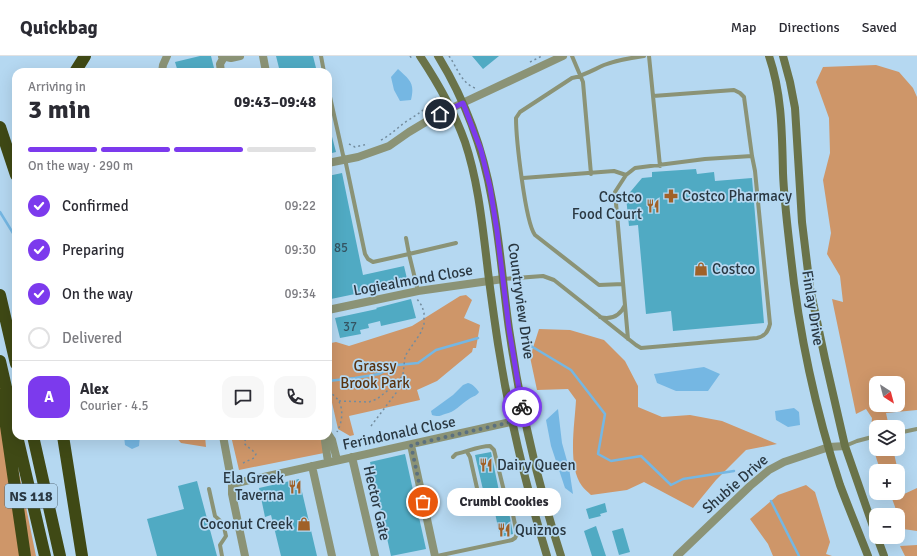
<!DOCTYPE html>
<meta charset="utf-8">
<style>
:root{--surface:#fff;--page:#f7f7f7;--text:#2b2b33;--muted:#7c7c81;--line:#e1e1e2;--accent:#7c3aed}
body{margin:0;font-family:Signika,sans-serif;background:var(--page);color:var(--text);height:100vh;display:flex;flex-direction:column;font-size:15px;white-space:nowrap}
*{box-sizing:border-box;margin:0}
p{font-size:13px;color:var(--muted)}
.icon{flex:none;width:22px;height:22px;fill:none;stroke:currentColor;stroke-width:2;stroke-linecap:round;stroke-linejoin:round}
.map{position:relative;flex:1;overflow:hidden}
.panel{position:absolute;left:12px;top:12px;width:320px;height:372px;display:flex;flex-direction:column;background:var(--surface);border-radius:12px;box-shadow:0 4px 16px #0002}
.panel>*{flex:none}
.needle{width:26px;rotate:144deg}
.buttons{position:absolute;left:869px;top:320px;display:grid;gap:8px}
.buttons a{display:grid;place-items:center;width:36px;height:36px;border-radius:8px;background:var(--surface);box-shadow:0 4px 16px #0002;font-size:20px}
.pin{position:absolute;display:grid;place-items:center;width:34px;height:34px;color:#fff;margin:-17px;border:2px solid #fff;border-radius:50%;box-shadow:0 1px 4px #0007}
.courier{position:absolute;display:grid;place-items:center;width:40px;height:40px;margin:-20px;border:3px solid #7c3aed;border-radius:50%;background:#fff;color:#222;box-shadow:0 1px 5px #0007}
.bubble{position:absolute;height:28px;border-radius:12px;background:var(--surface);box-shadow:0 4px 16px #0002;font-size:13px;font-weight:800;line-height:28px;text-align:center}
.summary em{font-style:normal;font-weight:800}
.summary div{display:flex;flex-direction:column-reverse}
.summary{display:flex;align-items:center;justify-content:space-between;height:68px;padding:0 16px}
h1{font-size:26px;font-weight:800;line-height:30px}
.bar{display:grid;grid-template-columns:repeat(4,1fr);gap:6px 4px;align-content:center;height:48px;padding:0 16px}
.bar i{height:5px;border-radius:3px;background:var(--line)}
.bar .selected{background:var(--accent)}
.bar p{grid-column:span 4}
.line{display:flex;align-items:center;gap:10px;padding:0 16px;border-top:1px solid var(--line)}
.line div{flex:1}
.round{display:grid;place-items:center;flex:none;width:42px;height:42px;border-radius:12px;background:var(--page)}
ol{padding:0 16px;list-style:none}
li{display:flex;align-items:center;gap:12px;height:44px}
li p{margin-inline-start:auto}
li .icon{padding:4px;border-radius:50%;background:var(--accent);color:#fff;stroke-width:4}
li:last-child{color:var(--muted)}
li i{width:22px;height:22px;border:2px solid var(--line);border-radius:50%}
header{display:flex;align-items:center;gap:24px;box-sizing:border-box;height:56px;padding:0 20px;background:var(--surface);border-bottom:1px solid var(--line)}
header strong{font-size:19px}
nav{display:flex;gap:22px;margin-inline-start:auto;font-size:14px}
.map>svg:first-child{display:block}
.green{fill:#ce9669;fill-rule:evenodd}
.water{fill:#75b7e3}
.lines{fill:none;stroke-linecap:round;stroke-linejoin:round}
.stream{stroke:#75b7e3;stroke-width:2.5}
.building{fill:#50aac3}
.path{stroke:#738c9e;stroke-width:1.5;stroke-dasharray:2 3;stroke-linecap:butt}
.lane{stroke:#8b9376;stroke-width:4}
.street{stroke:#8b9376;stroke-width:8}
.secondary{stroke:#6a7349;stroke-width:8}
.highway{stroke:#3f4915;stroke-width:12}
.done{stroke:#5b707f;stroke-width:4;stroke-dasharray:0 7.2}
.route{stroke:#7c3aed;stroke-width:5}
.labels{text-anchor:middle;stroke-width:3.5;stroke-linejoin:round;paint-order:stroke}
.number-label{font-size:13px;fill:#345462}
.shield{fill:#b5d8f1;stroke:#546876;stroke-width:1}
.shield-label{font-size:14px;font-weight:bold;fill:#2a3842}
.poi-label{font-size:15px;fill:#2a3842;stroke:#b5d8f1;text-anchor:start}
.street-label{font-size:15px;fill:#2a3842;stroke:#b5d8f1}
.park-label{font-size:15px;fill:#5a330f;stroke:#b5d8f1}
</style>
<header>
<strong>Quickbag</strong>
<nav><a>Map</a><a>Directions</a><a>Saved</a></nav>
</header>
<div class="map">
<svg width="917" height="500" viewBox="0 0 917 500">
<rect width="100%" height="100%" fill="#b5d8f1"/>
<!-- green -->
<path class="green" d="M876 9 899 16 913 32 917 41V354L886 357 889 371H876V393H893L898 415H881C874 398 870 380 872 362L866 353 856 358 832 243 843 246 840 220 827 198 831 177 823 124 830 97 829 62 816 26 823 11ZM876 327H898V349H876Z
M466 239 472 244 464 262 480 269 476 292H473L472 296 437 325 417 334 420 344 349 360 354 379 350 380 338 373 328 329V279L331 287 336 286 349 290 412 270 460 240Z
M539 273 570 274 604 284 625 305 638 330V351L662 361 690 359 722 365 777 388 746 394 716 424 693 452 644 426 627 434 591 439C588 436 584 433 582 430 567 410 575 367 576 344L568 333 537 334 530 301Z
M0 324 36 500H0Z
M175 380H205L206 391 181 387Z
M231 380H321L324 397 239 414Z
M898 417 902 439 917 432V475L903 473 890 437H898Z
M806 429 815 436 830 486 826 498 832 500H773L768 488 750 463 778 439Z
M917 489V500H905L900 490Z"/>
<!-- water -->
<path class="water" d="M398 13C410 24 415 27 411 44L400 45 394 34 391 21Z
M704 311 720 318 708 335H676L657 327 654 318Z
M468 327C473 328 476 332 479 336 477 340 473 340 469 343 460 349 455 356 445 358 440 360 438 361 432 359L431 355 453 339 463 329Z
M794 352 799 356 800 369 788 371 776 364 775 355Z
M558 353 562 387 569 412 573 438 565 432 551 390 546 364Z
M124 380H140L139 390 132 393 125 389Z"/>
<g class="lines">
<!-- stream -->
<path class="stream" d="M0 156 16 182
M531 290 571 314 605 358 598 398 611 405 641 400 671 429 683 423 734 415
M328 325 355 322 379 318 397 309 418 307 436 294 478 282
M771 445 799 500"/>
</g>
<!-- building -->
<path class="building" d="M200 0H211L215 16H178L175 6Z
M276 0H313L317 16H280Z
M472 0H499L483 13Z
M330 73 336 96 328 98V74Z
M696 113 697 118 714 116 715 125 752 122 764 267 673 275 671 255 646 258 638 169 629 170 626 141 642 122 652 121V116Z
M342 117 363 219 404 210 408 227 331 243 328 227V120Z
M411 243 416 262 381 270 380 265 368 268 369 272 360 274 361 278 340 282 335 262 377 253 376 252Z
M491 396 499 435 484 438 475 399Z
M405 398 426 493 391 500 370 406Z
M299 423 317 500H281L271 459 265 461 259 432Z
M197 425 217 500H157L147 463 184 453 178 430Z
M605 447 607 456 600 458 601 460 589 463 586 453Z
M506 449 508 451 513 478 500 481 494 452Z
M596 470 606 500H592L584 475Z
M623 472 630 496 619 499 612 475Z"/>
<g class="lines">
<!-- path -->
<path class="path" d="M410 0 413 4
M449 0C457 11 461 27 475 32
M530 6 542 0
M381 84C391 79 398 71 407 65 418 58 427 52 436 43V41
M349 88 355 91 368 88
M328 292 330 298 328 306
M328 336C345 343 344 363 337 376
M339 345 369 346 377 343 397 327 403 319 405 300 420 278 424 269V257L422 250 417 243
M371 370 396 337 402 321
M243 407 254 402 256 398C252 393 248 392 244 387L247 380"/>
<!-- lane -->
<path class="lane" d="M321 0 324 16
M572 0 583 26 591 118
M649 0 660 110
M328 32 343 99 345 103 365 198 368 203 373 206 409 198 418 235
M523 122 614 115 626 119
M406 182 409 198 456 187
M503 223 543 220 554 224 636 289 641 292 757 282C765 280 768 276 770 268L755 115 752 100 744 41 740 37 734 34 653 40
M623 228 599 229 535 179C525 166 516 81 516 62L520 56 572 22C583 20 593 14 604 9 617 4 630 2 644 0
M600 261C612 264 620 260 625 249
M628 283 615 136 626 119 635 112 705 103 752 100
M898 377 917 373
M845 390 857 385 876 380
M453 401 456 398C467 396 478 390 490 390L494 394 504 435 503 438 500 441 483 444 479 441 470 401 467 396
M209 433 215 460C223 466 224 471 226 480L220 489 222 500
M462 438 476 435
M437 500 512 484 515 482 517 478 511 449 506 445 489 449 485 453"/>
<!-- street -->
<path class="street" d="M222 0 231 2 240 0
M263 0 266 16
M162 16 163 9 167 0
M221 16 220 8 224 1
M328 107 358 101 389 90 409 76 439 58 563 0
M328 254 418 235 503 223
M328 378 332 384 337 404
M223 380 232 428V438L245 500
M326 380 325 385 328 406
M411 389 435 500
M352 401 375 500
M312 410 332 500
M232 428 524 363
M677 500 750 430 769 414 784 406 829 391 845 390"/>
<!-- secondary -->
<path class="secondary" d="M420 0C438 27 454 55 465 86 478 125 482 166 487 207 490 234 494 261 498 288 509 360 526 431 547 500
M438 0C465 44 483 92 492 144 500 186 503 230 509 273 520 350 537 426 561 500
M769 0C782 38 782 77 783 117 784 142 787 167 790 193 798 272 815 353 840 429 849 453 859 477 868 500
M783 0 790 26 795 52 802 166 810 232 825 303 845 390 876 479
M877 481 884 500"/>
<!-- highway -->
<path class="highway" d="M75 16 85 0
M0 71 16 119
M0 239 16 308
M0 305 16 375
M0 339 6 370 25 500
M17 380 45 500
M33 380 60 500
M63 380 82 500"/>
</g>
<g class="lines">
<!-- done -->
<path class="done" d="M423 446 411 389 524 363 522 351"/>
<!-- route -->
<path class="route" d="M440 58 463 47 481 94 490 131 497 175 509 273 522 351"/>
</g>
<!-- icons -->
<defs>
<g id="pharmacy-bare" transform="scale(1.08)"><path d="M-2-6h4v4h4v4h-4v4h-4v-4h-4v-4h4Z" fill="#a06128" stroke="#b5d8f1" stroke-width="2.5" paint-order="stroke"/></g>
<g id="restaurant-bare" transform="scale(1.08)"><path d="M-5-6h1v4h1v-4h1v4h1v-4h1v5L-1.5 .5V6h-2V.5L-5-1ZM5-6V6H3V1.5H1.5Q1.5-4 5-6Z" fill="#a06128" stroke="#b5d8f1" stroke-width="2.5" paint-order="stroke"/></g>
<g id="shop-bare" transform="scale(1.08)"><path d="M-5-2.5h2.3a2.7 3.5 0 0 1 5.4 0H5L5.5 6h-11ZM-1.5-2.5h3a1.5 2.3 0 0 0-3 0Z" fill="#a06128" stroke="#b5d8f1" stroke-width="2.5" paint-order="stroke"/></g>
</defs>
<g fill-rule="evenodd">
<use href="#pharmacy-bare" x="671" y="140"/>
<use href="#restaurant-bare" x="653" y="150"/>
<use href="#shop-bare" x="701" y="213"/>
<use href="#restaurant-bare" x="486" y="409"/>
<use href="#restaurant-bare" x="295" y="431"/>
<use href="#shop-bare" x="304" y="468"/>
<use href="#restaurant-bare" x="504" y="474"/>
</g>
<g class="labels">
<!-- number labels -->
<g class="number-label">
<text x="341" y="196">85</text>
<text x="350" y="275">37</text>
</g>
<!-- shield labels -->
<rect class="shield" x="5" y="428" width="52" height="24" rx="3"/>
<g class="shield-label">
<text x="31" y="445">NS 118</text>
</g>
<!-- poi labels -->
<g class="poi-label">
<text x="682" y="145">Costco Pharmacy</text>
<text x="642" y="146" text-anchor="end">Costco<tspan x="642" dy="17">Food Court</tspan></text>
<text x="712" y="218">Costco</text>
<text x="497" y="414">Dairy Queen</text>
<text x="284" y="427" text-anchor="end">Ela Greek<tspan x="284" dy="17">Taverna</tspan></text>
<text x="293" y="473" text-anchor="end">Coconut Creek</text>
<text x="515" y="479">Quiznos</text>
</g>
<!-- street labels -->
<g class="street-label">
<text transform="translate(413 224) rotate(-10)" y="5">Logiealmond Close</text>
<text transform="translate(521 245) rotate(82)" y="5">Countryview Drive</text>
<text transform="translate(813 252) rotate(81)" y="5">Finlay Drive</text>
<text transform="translate(399 377) rotate(-12)" y="5">Ferindonald Close</text>
<text transform="translate(735 428) rotate(-41)" y="5">Shubie Drive</text>
<text transform="translate(377 447) rotate(77)" y="5">Hector Gate</text>
</g>
<!-- park labels -->
<g class="park-label">
<text x="375" y="315">Grassy<tspan x="375" dy="17">Brook Park</tspan></text>
</g>
</g>
</svg>
<div class="buttons">
<a><svg class="needle" viewBox="-14 -14 28 28"><path d="M0-13l5 13h-10z" fill="#e53935"/><path d="M0 13l5-13h-10z" fill="#7c7c81"/></svg></a>
<a><svg class="icon" aria-label="layers" viewBox="0 0 24 24"><path d="M12 4l9 5-9 5-9-5zM3 14l9 5 9-5"/></svg></a>
<a>+</a>
<a>−</a>
</div>
<div class="pin" style="left:423px;top:446px;background:#ea580c"><svg class="icon" aria-label="bag" viewBox="0 0 24 24"><path d="M5 8h14l-1 12H6zM9 8a3 3 0 0 1 6 0"/></svg></div>
<div class="pin" style="left:440px;top:58px;background:#1f2937"><svg class="icon" aria-label="home" viewBox="0 0 24 24"><path d="M3 11l9-7 9 7M6 9v11h12V9"/></svg></div>
<div class="courier" style="left:522px;top:351px"><svg class="icon" aria-label="bike" viewBox="0 0 24 24"><circle cx="6" cy="16" r="4"/><circle cx="18" cy="16" r="4"/><path d="M6 16l4-8h5l3 8M10 8l3 8H6M13 5h3"/></svg></div>
<div class="bubble" style="left:447px;top:432px;width:114px">Crumbl Cookies</div>
<section class="panel">
<div class="summary"><div><h1>3 min</h1><p>Arriving in</p></div><em>09:43–09:48</em></div>
<div class="bar"><i class="selected"></i><i class="selected"></i><i class="selected"></i><i></i><p>On the way · 290 m</p></div>
<ol>
<li><svg class="icon" aria-label="check" viewBox="0 0 24 24"><path d="M5 12l5 5 9-10"/></svg>Confirmed<p>09:22</p></li>
<li><svg class="icon" aria-label="check" viewBox="0 0 24 24"><path d="M5 12l5 5 9-10"/></svg>Preparing<p>09:30</p></li>
<li><svg class="icon" aria-label="check" viewBox="0 0 24 24"><path d="M5 12l5 5 9-10"/></svg>On the way<p>09:34</p></li>
<li><i></i>Delivered</li>
</ol>
<div class="line" style="height:72px"><b class="round" style="background:var(--accent);color:#fff">A</b><div><b>Alex</b><p>Courier · 4.5</p></div><a class="round"><svg class="icon" aria-label="chat" viewBox="0 0 24 24"><path d="M4 5h16v11H9l-5 4z"/></svg></a><a class="round"><svg class="icon" aria-label="phone" viewBox="0 0 24 24"><path d="M5 4h4l2 5-3 2q2 4 5 5l2-3 5 2v4C11 20 4 13 5 4z"/></svg></a></div>
</section>
</div>
